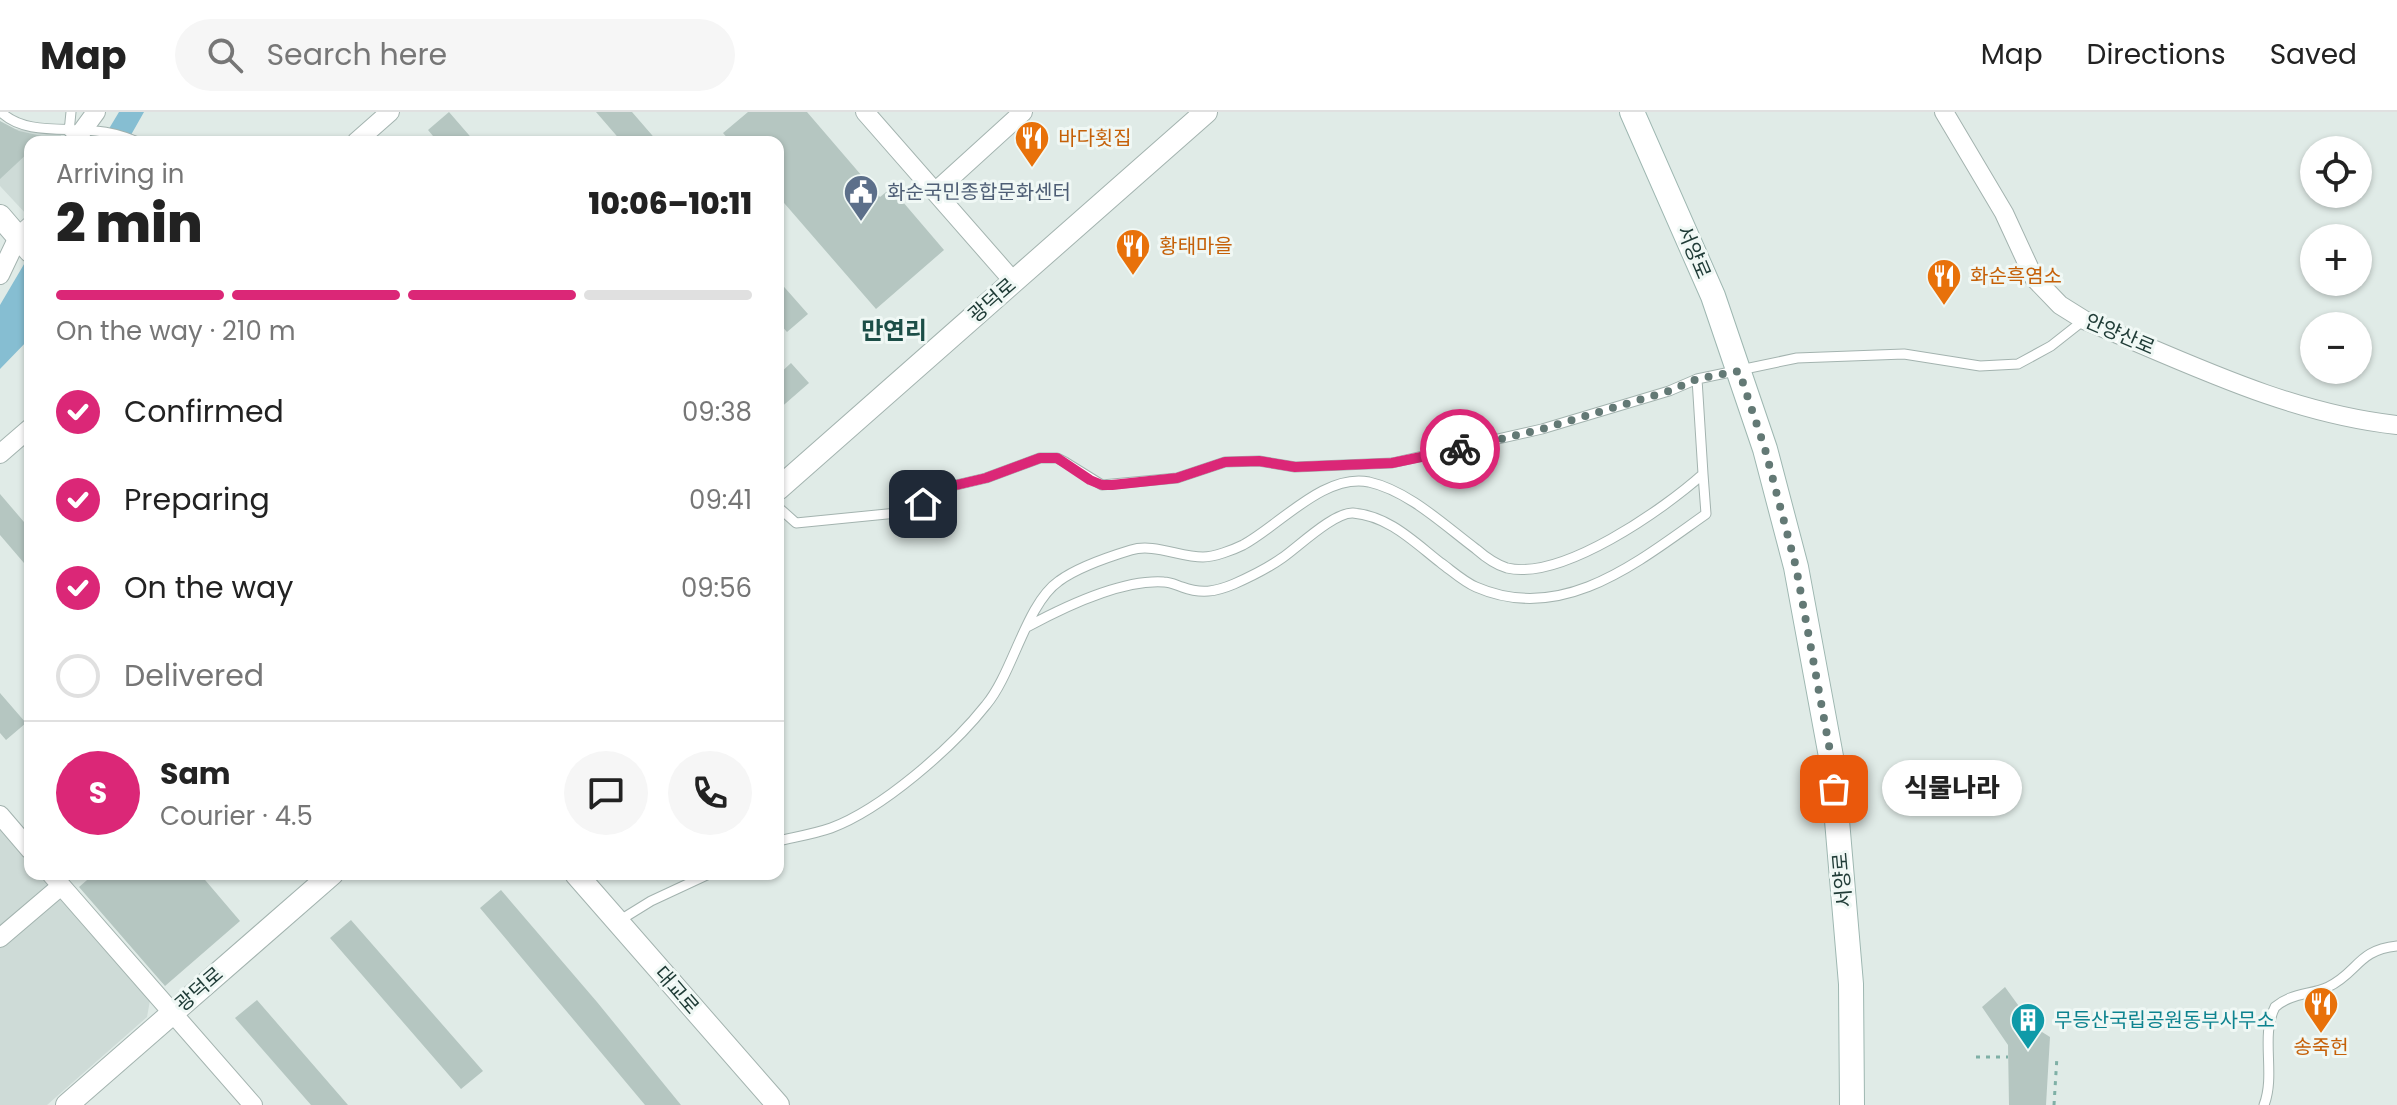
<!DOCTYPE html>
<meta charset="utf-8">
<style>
:root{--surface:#fff;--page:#f6f6f6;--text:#222;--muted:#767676;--line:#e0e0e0;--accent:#db2777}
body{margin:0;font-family:Poppins,"Noto Sans KR",sans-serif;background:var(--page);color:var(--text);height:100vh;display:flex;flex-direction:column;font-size:30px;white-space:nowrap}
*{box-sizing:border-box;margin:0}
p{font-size:26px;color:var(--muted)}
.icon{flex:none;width:44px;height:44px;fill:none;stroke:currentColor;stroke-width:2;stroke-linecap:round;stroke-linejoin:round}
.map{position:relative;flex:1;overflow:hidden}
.drawer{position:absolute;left:24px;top:24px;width:760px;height:744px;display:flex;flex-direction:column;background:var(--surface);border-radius:16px;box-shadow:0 2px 6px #0004}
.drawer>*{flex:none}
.controls{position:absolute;left:2300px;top:24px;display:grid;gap:16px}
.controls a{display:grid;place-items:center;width:72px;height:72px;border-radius:50%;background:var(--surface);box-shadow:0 2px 6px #0004;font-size:40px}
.pin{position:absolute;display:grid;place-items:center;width:68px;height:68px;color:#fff;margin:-34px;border-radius:16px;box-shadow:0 4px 12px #0006}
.courier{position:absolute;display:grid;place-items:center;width:80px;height:80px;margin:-40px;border:6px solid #db2777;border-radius:50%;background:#fff;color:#222;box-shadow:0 2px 10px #0007}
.bubble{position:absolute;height:56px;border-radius:28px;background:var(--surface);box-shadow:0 2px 6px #0004;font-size:26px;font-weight:800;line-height:56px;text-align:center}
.summary em{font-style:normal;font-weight:800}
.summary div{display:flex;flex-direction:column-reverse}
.summary{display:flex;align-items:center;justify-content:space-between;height:136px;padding:0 32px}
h1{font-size:52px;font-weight:800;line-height:60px}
.bar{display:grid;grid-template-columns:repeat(4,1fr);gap:12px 8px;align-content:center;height:96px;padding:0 32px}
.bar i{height:10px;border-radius:6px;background:var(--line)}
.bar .current{background:var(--accent)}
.bar p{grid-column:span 4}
.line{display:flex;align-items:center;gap:20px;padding:0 32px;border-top:2px solid var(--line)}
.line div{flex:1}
.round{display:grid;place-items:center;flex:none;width:84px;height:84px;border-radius:42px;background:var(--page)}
ol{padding:0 32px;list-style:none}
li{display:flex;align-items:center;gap:24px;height:88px}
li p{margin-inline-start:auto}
li .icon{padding:8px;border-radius:50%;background:var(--accent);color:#fff;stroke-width:4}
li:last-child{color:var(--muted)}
li i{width:44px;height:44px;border:4px solid var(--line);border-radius:50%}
header{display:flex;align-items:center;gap:48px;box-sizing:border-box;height:112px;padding:0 40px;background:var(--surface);border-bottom:2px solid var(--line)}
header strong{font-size:38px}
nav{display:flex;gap:44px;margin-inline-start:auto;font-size:28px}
.search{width:560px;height:72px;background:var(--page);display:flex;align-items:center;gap:20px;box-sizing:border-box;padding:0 28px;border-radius:44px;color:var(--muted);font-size:30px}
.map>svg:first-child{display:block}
.built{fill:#cedbd7}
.water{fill:#86bed2}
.building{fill:#b5c6c1}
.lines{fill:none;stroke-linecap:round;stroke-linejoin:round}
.service-casing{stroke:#a3b3af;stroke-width:11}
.minor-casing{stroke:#a3b3af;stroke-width:20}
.tertiary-casing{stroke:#a3b3af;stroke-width:24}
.secondary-casing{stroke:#9eb7b1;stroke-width:26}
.path{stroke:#7fb0a6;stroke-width:3;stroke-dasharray:4 6;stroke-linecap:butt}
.service{stroke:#fff;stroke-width:9}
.minor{stroke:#fff;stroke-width:18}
.tertiary{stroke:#fff;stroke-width:22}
.secondary{stroke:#fff;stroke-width:24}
.done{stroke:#637975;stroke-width:8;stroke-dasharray:0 14.4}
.route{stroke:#db2777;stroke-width:10}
.labels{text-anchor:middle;stroke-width:6;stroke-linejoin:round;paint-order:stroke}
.food-label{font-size:20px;fill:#c56008;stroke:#f0f8f5;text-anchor:start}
.service-label{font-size:20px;fill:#4e5e75;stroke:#f0f8f5;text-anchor:start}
.street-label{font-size:20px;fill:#203c37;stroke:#f0f8f5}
.culture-label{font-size:20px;fill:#0d838f;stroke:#f0f8f5;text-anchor:start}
.quarter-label{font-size:24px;font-weight:bold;fill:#1c4e47;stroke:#f0f8f5}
</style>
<header>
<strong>Map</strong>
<div class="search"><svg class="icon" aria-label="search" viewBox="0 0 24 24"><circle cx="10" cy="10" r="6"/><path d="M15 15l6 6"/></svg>Search here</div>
<nav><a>Map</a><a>Directions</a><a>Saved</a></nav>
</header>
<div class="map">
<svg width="2397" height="993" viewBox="0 0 2397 993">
<rect width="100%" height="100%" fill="#e0ebe7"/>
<!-- built -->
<path class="built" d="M16 17 61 23 60 30H30V101L28 104 0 74V24Z
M0 703 30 738V762H51L151 883 147 905 47 993H0Z"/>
<!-- water -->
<path class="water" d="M119 0H144L127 30H101Z
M30 142V226L0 257V193Z"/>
<!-- building -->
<path class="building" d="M449 0 475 30H438L428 18Z
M596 0H632L658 30H622Z
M748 0H807L880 85 891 76 944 138 876 197 778 84V30H731L723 21Z
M0 9 19 19 42 24 48 30H30V39L0 67Z
M778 168 808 202 787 220 778 210Z
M791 251 809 271 778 298V263Z
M0 382 30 417V458L0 423Z
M0 581 26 611 6 628 0 621Z
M94 762H200L240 809 165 874 79 775Z
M501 778 597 890 681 993H645L480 796Z
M351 808 483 959 461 977 330 826Z
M2005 875 2034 915 2050 925 2046 993H2009L2008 933 1982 895Z
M257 888 348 993H311L235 906Z"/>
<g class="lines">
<!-- service casing -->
<g class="service-casing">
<path id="service" d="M1 0C24 23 66 15 96 19 110 20 126 25 138 30
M69 20 71 0
M778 395 796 411 907 400 952 374 986 366 1040 346H1057L1065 350 1102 373 1177 366 1225 350 1259 349 1295 355 1392 351 1542 317 1669 279 1697 267 1797 246 1904 242 1980 254 2018 252 2051 234 2084 208
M1027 515C1064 495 1121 467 1164 470 1170 470 1176 473 1182 475 1201 482 1215 480 1234 472 1250 465 1268 456 1282 446 1298 435 1334 400 1353 401 1389 404 1414 430 1441 451 1452 459 1464 470 1476 475 1563 513 1639 449 1706 402L1703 362
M778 729C795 725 814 722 831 716 882 697 952 636 986 593 1013 561 1026 492 1059 469 1078 455 1108 445 1131 438 1153 431 1180 445 1203 445 1214 445 1233 438 1243 433 1280 413 1324 361 1369 370 1409 379 1445 414 1476 437 1484 444 1497 453 1507 456 1562 469 1664 397 1703 362L1697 267
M617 810 651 789 709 762
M2264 993C2276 962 2260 924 2275 895 2291 881 2310 883 2328 875 2358 861 2357 838 2397 834"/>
</g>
<!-- minor casing -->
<g class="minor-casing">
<path id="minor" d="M865 0 1014 170
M1944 0 2004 101 2034 166 2060 193 2084 208C2186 250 2286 301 2397 313
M74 30 96 0
M356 30 390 0
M935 80 1023 0
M0 163 18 125 30 114
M0 342 30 316
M0 703 30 738
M51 762 253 993
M0 826 61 774"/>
</g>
<!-- tertiary casing -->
<g class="tertiary-casing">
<path id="tertiary" d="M0 104 30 139
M778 377 1206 0
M576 762 778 993
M67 993 332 762"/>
</g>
<!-- secondary casing -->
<g class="secondary-casing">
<path id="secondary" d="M1632 0 1713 184 1765 337 1796 455 1832 650 1851 872 1852 993"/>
</g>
<!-- path -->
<path class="path" d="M1976 945H2008
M2054 993 2057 944"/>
<!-- service -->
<use href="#service" class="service"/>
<!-- minor -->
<use href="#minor" class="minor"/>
<!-- tertiary -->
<use href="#tertiary" class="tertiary"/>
<!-- secondary -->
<use href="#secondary" class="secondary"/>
</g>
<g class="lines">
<!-- done -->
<path class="done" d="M1460 337 1542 317 1669 279 1697 267 1739 259 1765 337 1796 455 1832 650 1834 677"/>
<!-- route -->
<path class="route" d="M923 392 952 374 986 366 1040 346H1057L1090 368 1102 373H1112L1177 366 1225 350 1259 349 1295 355 1392 351 1460 337"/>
</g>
<!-- icons -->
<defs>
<g id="restaurant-pin" transform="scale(1.8)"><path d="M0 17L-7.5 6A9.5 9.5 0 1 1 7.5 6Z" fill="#e8710a" stroke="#f0f8f5"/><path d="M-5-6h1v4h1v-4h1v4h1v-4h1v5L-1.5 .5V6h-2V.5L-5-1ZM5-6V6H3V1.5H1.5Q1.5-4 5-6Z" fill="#fff"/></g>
<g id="civic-pin" transform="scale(1.8)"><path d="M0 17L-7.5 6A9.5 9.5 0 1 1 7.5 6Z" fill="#5c6f8a" stroke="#f0f8f5"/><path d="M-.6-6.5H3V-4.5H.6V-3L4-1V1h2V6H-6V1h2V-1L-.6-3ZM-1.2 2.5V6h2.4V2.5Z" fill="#fff"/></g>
<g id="building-pin" transform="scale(1.8)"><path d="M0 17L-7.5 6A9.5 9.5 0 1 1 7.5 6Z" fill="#0f9aa8" stroke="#f0f8f5"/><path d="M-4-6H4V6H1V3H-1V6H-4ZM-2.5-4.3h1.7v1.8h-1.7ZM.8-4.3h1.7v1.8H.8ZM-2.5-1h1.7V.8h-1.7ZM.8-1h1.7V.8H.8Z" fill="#fff"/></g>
</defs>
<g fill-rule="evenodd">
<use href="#restaurant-pin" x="1032" y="26"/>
<use href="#civic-pin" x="861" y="80"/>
<use href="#restaurant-pin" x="1133" y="134"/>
<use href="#restaurant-pin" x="1944" y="164"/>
<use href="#restaurant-pin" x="2321" y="892"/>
<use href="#building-pin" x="2028" y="908"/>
</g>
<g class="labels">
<!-- food labels -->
<g class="food-label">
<text x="1058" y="33">바다횟집</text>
<text x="1159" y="141">황태마을</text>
<text x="1970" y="171">화순흑염소</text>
<text x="2321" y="942" text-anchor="middle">송죽헌</text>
</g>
<!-- service labels -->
<g class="service-label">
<text x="887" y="87">화순국민종합문화센터</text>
</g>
<!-- street labels -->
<g class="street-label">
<text transform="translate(1694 140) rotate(67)" y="7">서양로</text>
<text transform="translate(992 188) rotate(-41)" y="7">광덕로</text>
<text transform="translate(2120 222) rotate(23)" y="7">안양산로</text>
<text transform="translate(1842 768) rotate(-95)" y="7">서양로</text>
<text transform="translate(199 877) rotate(-41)" y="7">광덕로</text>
<text transform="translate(677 878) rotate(49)" y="7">대교로</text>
</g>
<!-- culture labels -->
<g class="culture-label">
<text x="2054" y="915">무등산국립공원동부사무소</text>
</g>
<!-- quarter labels -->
<g class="quarter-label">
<text x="894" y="227">만연리</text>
</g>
</g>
</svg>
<div class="controls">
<a><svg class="icon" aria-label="locate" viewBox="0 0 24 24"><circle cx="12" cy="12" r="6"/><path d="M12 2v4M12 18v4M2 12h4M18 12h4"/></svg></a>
<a>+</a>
<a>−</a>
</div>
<div class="pin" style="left:1834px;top:677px;background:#ea580c"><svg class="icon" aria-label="bag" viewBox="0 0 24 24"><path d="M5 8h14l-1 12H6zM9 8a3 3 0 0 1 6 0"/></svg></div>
<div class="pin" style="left:923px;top:392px;background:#1f2937"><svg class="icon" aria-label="home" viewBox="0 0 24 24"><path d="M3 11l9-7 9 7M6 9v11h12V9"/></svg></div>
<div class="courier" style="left:1460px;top:337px"><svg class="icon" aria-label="bike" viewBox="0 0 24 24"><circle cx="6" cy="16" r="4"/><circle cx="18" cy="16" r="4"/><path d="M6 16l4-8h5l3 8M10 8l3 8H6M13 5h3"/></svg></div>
<div class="bubble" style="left:1882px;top:648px;width:140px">식물나라</div>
<section class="drawer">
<div class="summary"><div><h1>2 min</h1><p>Arriving in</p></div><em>10:06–10:11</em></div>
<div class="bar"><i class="current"></i><i class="current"></i><i class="current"></i><i></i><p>On the way · 210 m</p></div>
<ol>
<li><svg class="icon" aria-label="check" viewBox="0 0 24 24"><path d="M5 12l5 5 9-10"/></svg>Confirmed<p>09:38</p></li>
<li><svg class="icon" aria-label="check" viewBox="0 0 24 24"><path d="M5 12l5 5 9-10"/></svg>Preparing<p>09:41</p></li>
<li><svg class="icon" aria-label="check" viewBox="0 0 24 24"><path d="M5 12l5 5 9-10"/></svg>On the way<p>09:56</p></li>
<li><i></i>Delivered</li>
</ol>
<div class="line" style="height:144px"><b class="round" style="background:var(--accent);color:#fff">S</b><div><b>Sam</b><p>Courier · 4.5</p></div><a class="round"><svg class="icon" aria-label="chat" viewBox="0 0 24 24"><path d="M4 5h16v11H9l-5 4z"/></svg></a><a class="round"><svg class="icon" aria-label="phone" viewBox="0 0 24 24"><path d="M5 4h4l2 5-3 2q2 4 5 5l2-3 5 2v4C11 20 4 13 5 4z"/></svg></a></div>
</section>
</div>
